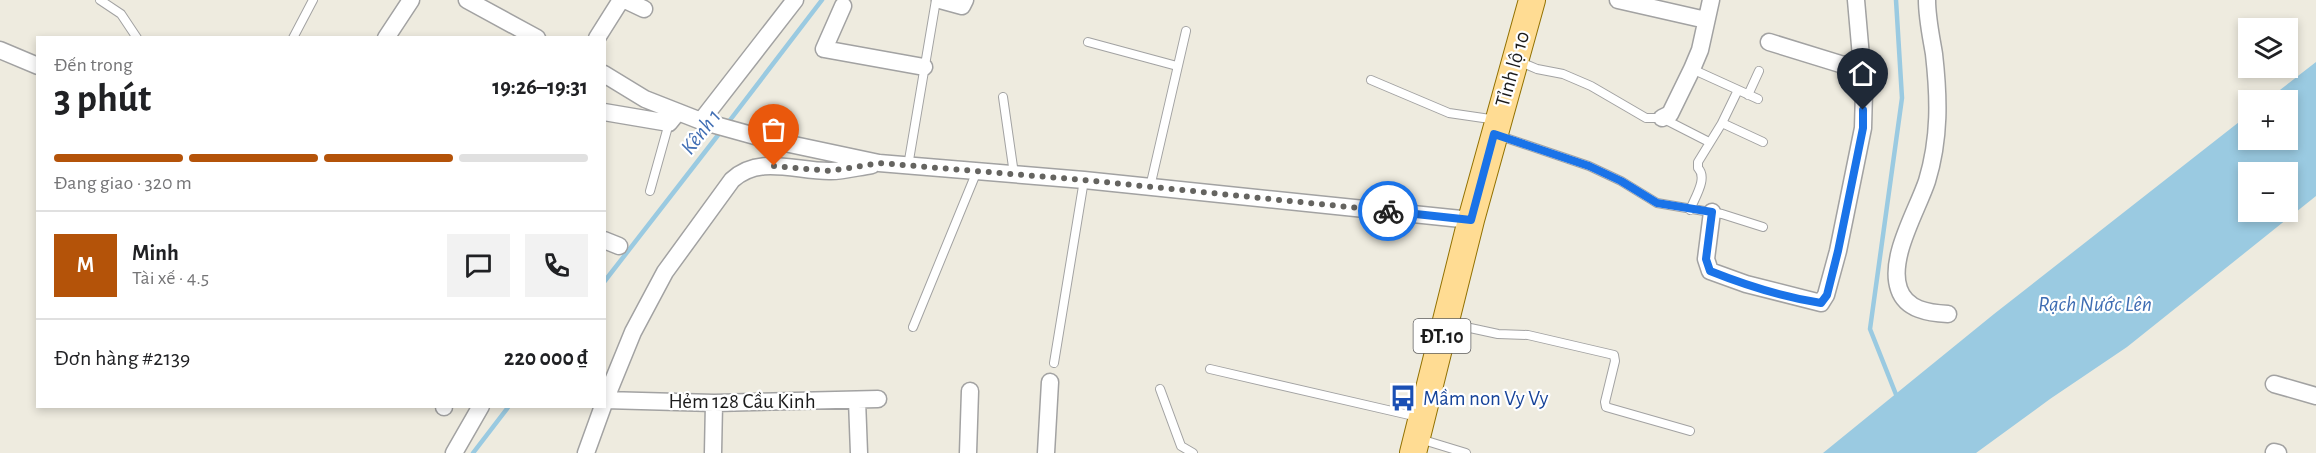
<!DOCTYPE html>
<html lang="vi">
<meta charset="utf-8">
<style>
:root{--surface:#fff;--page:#f2f2f2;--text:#202124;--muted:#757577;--line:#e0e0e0;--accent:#b45309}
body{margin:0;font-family:"Alegreya Sans",sans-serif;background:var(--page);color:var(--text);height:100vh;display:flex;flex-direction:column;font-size:22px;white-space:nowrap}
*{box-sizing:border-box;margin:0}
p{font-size:20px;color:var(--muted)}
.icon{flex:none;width:33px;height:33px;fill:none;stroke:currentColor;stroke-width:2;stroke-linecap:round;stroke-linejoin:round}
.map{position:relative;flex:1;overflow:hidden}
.sheet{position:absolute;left:36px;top:36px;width:570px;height:372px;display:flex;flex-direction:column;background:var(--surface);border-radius:0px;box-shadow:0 3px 9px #0003}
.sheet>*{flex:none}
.controls{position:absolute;left:2238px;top:18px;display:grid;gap:12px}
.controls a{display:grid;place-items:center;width:60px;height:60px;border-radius:0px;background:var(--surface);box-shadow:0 3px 9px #0003;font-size:30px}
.pin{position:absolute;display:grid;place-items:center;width:51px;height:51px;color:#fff;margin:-62px -26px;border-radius:50% 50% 50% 0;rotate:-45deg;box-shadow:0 0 6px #0007}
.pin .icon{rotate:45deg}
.courier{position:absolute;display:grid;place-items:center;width:60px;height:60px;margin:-30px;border:4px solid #1a73e8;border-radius:50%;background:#fff;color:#222;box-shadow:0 2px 8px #0007}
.overview em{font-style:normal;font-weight:700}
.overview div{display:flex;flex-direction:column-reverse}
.overview{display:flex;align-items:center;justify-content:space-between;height:102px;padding:0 18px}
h1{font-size:39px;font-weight:700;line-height:45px}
.bar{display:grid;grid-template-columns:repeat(4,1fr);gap:9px 6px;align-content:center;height:72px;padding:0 18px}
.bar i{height:8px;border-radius:4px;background:var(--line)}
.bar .current{background:var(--accent)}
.bar p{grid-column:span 4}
.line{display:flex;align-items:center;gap:15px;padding:0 18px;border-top:2px solid var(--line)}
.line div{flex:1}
.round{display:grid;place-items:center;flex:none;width:63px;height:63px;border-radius:0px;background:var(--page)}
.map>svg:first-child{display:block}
.water{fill:#9acae1;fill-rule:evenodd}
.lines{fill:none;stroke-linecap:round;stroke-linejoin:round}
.stream{stroke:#9acae1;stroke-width:4.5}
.lane-casing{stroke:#a2a2a2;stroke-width:10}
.street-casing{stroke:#a2a2a2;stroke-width:19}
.primary-casing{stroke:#927100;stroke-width:28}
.lane{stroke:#fff;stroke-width:8}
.street{stroke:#fff;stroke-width:16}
.primary{stroke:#ffdc93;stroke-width:26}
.done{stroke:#656460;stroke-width:6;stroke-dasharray:0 10.8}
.route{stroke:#1a73e8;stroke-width:8}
.labels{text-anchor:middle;stroke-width:4.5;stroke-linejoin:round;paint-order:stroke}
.shield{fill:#fff;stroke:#5f5f5f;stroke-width:1.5}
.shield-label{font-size:20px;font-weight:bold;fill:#1b1b1b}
.street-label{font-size:21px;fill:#1b1b1b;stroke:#fff}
.transit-label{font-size:21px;fill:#164399;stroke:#fff;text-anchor:start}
.water-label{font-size:22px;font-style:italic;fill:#3f6db3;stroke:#fff}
</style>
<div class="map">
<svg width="2316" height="453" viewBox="0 0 2316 453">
<rect width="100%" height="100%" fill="#eeebdf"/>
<!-- water -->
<path class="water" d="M2316 62V196L2127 347 2050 399 1976 453H1823L1994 314 2248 115V140H2288V100H2267ZM2248 172H2288V212H2248Z"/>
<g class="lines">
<!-- stream -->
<path class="stream" d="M1896 0 1902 98 1870 329 1897 397
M727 124 822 0
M604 282 722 130
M473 453 509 406"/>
<!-- lane casing -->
<g class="lane-casing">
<path id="lane" d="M100 0 121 14 137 38
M293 38 313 0
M1088 42 1177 66
M1518 61 1537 69 1563 74 1591 86 1646 118H1662L1709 142
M1692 69 1758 99
M1371 80 1449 113 1497 120
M1748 95 1759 71
M1003 97 1014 174
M1722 123 1738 90
M1497 135 1589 166 1621 181 1657 203 1722 214 1763 227
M908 166 936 0
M1150 187 1186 31
M650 191 669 123
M1690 210C1695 197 1708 178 1698 168V162L1722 123 1763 142
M1447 323 1498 334 1528 335 1614 355 1615 361 1605 402 1606 407 1690 431
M913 327 977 171
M1054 363 1084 180
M1210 369 1418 417
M1160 389 1181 446 1193 453
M1420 439 1466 453"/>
</g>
<!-- street casing -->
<g class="street-casing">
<path id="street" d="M467 0 537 38
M625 0 644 9
M940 0 962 6 965 0
M1618 0 1706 20
M1927 0C1927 18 1931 36 1934 54 1939 98 1940 138 1927 181 1917 211 1888 258 1899 289 1906 310 1929 313 1948 314
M843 6 824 49 924 67
M386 38 411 0
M597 38 621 0
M1769 42 1863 71
M0 50 38 66
M604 74 645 99 701 121 766 139 879 163 1084 180 1471 220
M604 112 669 123 678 112
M1662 118 1670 114 1692 69 1700 50 1711 0
M701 121 795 0
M1712 212 1706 259 1710 271 1746 284 1821 303 1826 295 1838 251 1863 128 1864 91 1856 0
M604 240 619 246
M2274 384 2316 396
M605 400 714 403 878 399
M857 400 859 453
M604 403 633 332 665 272 732 180C760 154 797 172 831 171 844 171 858 167 872 165
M444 407V406
M2274 452 2278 453
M454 453 481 406
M586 453 603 406
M713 453 714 403
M968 453 970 391
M1046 453 1050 382"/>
</g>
<!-- primary casing -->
<g class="primary-casing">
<path id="primary" d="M1413 453 1471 220 1532 0"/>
</g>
<!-- lane -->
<use href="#lane" class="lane"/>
<!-- street -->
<use href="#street" class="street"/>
<!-- primary -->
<use href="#primary" class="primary"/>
</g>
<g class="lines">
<!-- done -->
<path class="done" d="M774 166 830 171 879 163 1084 180 1388 211"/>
<!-- route -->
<path class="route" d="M1388 211 1471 220 1494 134 1589 166 1621 181 1657 203 1712 212 1706 259 1710 271C1745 285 1783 297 1821 303L1827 295 1838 251 1863 128V110"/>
</g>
<!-- icons -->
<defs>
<g id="bus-bare" transform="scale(2.07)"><path d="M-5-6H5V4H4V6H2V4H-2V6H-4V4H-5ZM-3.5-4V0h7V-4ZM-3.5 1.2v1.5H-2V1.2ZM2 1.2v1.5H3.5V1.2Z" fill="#1a4fb4" stroke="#fff" stroke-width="2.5" paint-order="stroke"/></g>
</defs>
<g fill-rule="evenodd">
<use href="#bus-bare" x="1403" y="398"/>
</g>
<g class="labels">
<!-- shield labels -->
<rect class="shield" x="1413.5" y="319" width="57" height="34" rx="4.5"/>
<g class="shield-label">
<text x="1442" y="343">ĐT.10</text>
</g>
<!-- street labels -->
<g class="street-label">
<text transform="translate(1512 69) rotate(-74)" y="7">Tỉnh lộ 10</text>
<text x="742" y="408">Hẻm 128 Cầu Kinh</text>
</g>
<!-- transit labels -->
<g class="transit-label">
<text x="1423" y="405">Mầm non Vy Vy</text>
</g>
<!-- water labels -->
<g class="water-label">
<text transform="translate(700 131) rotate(-52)" y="8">Kênh 1</text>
<text x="2095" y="311">Rạch Nước Lên</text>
</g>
</g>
</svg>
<div class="controls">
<a><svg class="icon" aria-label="layers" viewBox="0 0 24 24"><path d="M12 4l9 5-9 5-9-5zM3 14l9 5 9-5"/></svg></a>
<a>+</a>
<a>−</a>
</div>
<div class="pin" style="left:774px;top:166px;background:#ea580c"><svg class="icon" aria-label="bag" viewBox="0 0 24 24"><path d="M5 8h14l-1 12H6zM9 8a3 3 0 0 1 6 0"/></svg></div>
<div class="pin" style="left:1863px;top:110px;background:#1f2937"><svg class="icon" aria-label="home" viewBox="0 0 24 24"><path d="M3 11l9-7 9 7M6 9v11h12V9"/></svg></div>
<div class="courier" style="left:1388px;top:211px"><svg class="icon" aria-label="bike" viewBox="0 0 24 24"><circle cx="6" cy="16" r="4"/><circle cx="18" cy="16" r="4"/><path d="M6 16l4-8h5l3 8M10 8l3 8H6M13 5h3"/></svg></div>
<section class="sheet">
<div class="overview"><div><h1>3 phút</h1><p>Đến trong</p></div><em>19:26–19:31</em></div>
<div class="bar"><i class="current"></i><i class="current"></i><i class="current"></i><i></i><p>Đang giao · 320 m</p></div>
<div class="line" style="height:108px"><b class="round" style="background:var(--accent);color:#fff">M</b><div><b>Minh</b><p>Tài xế · 4.5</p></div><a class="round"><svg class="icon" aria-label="chat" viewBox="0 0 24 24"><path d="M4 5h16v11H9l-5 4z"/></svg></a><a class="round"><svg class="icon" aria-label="phone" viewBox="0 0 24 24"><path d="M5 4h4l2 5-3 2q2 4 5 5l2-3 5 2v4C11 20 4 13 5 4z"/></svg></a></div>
<div class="line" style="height:78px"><div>Đơn hàng #2139</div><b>220 000 ₫</b></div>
</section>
</div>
